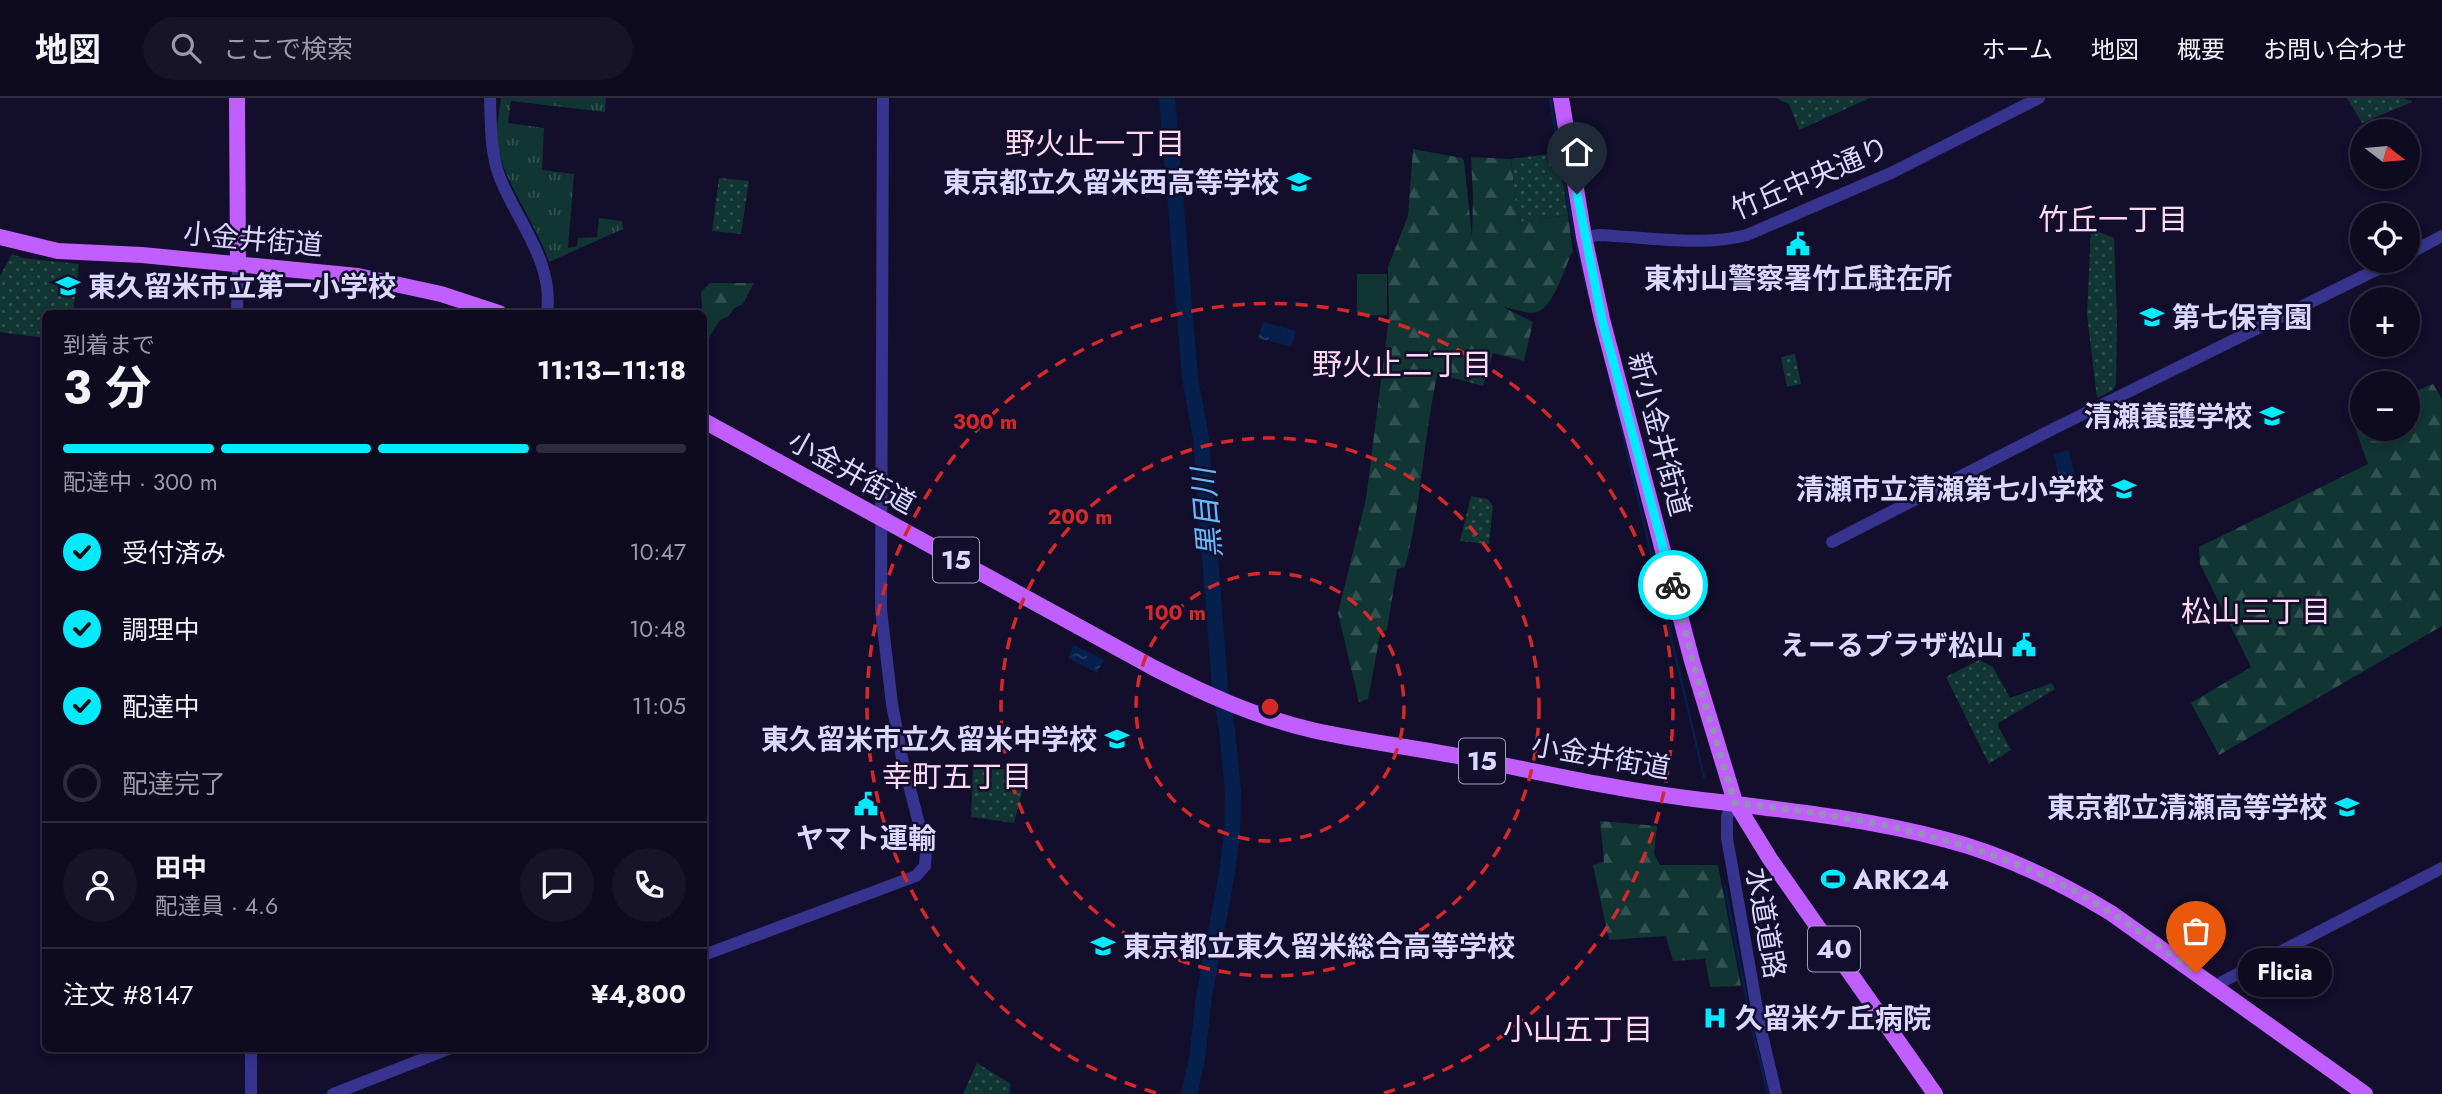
<!DOCTYPE html>
<html lang="ja">
<meta charset="utf-8">
<style>
:root{--surface:#0e0a20;--page:#171329;--text:#f1f3f6;--muted:#9b9aa5;--line:#2e2b3e;--accent:#03eaff}
body{margin:0;font-family:Jost,"Noto Sans JP",sans-serif;background:var(--page);color:var(--text);height:100vh;display:flex;flex-direction:column;font-size:26px;white-space:nowrap}
*{box-sizing:border-box;margin:0}
p{font-size:23px;color:var(--muted)}
.icon{flex:none;width:38px;height:38px;fill:none;stroke:currentColor;stroke-width:2;stroke-linecap:round;stroke-linejoin:round}
.map{position:relative;flex:1;overflow:hidden}
.details{position:absolute;left:42px;top:212px;width:665px;height:742px;display:flex;flex-direction:column;background:var(--surface);border-radius:10px;box-shadow:0 4px 10px #0003,0 0 0 2px var(--line)}
.details>*{flex:none}
.needle{width:46px;rotate:106deg}
.tools{position:absolute;left:2350px;top:21px;display:grid;gap:14px}
.tools a{display:grid;place-items:center;width:70px;height:70px;border-radius:50%;background:var(--surface);box-shadow:0 4px 10px #0003,0 0 0 2px var(--line);font-size:35px}
.pin{position:absolute;display:grid;place-items:center;width:60px;height:60px;color:#fff;margin:-72px -30px;border-radius:50% 50% 50% 0;rotate:-45deg;box-shadow:0 0 7px #0007}
.pin .icon{rotate:45deg}
.courier{position:absolute;display:grid;place-items:center;width:70px;height:70px;margin:-35px;border:5px solid #03eaff;border-radius:50%;background:#fff;color:#222;box-shadow:0 2px 9px #0007}
.bubble{position:absolute;height:49px;border-radius:24px;background:var(--surface);box-shadow:0 4px 10px #0003,0 0 0 2px var(--line);font-size:23px;font-weight:700;line-height:49px;text-align:center}
.overview em{font-style:normal;font-weight:700}
.overview div{display:flex;flex-direction:column-reverse}
.overview{display:flex;align-items:center;justify-content:space-between;height:119px;padding:0 21px}
h1{font-size:46px;font-weight:700;line-height:52px}
.bar{display:grid;grid-template-columns:repeat(4,1fr);gap:10px 7px;align-content:center;height:84px;padding:0 21px}
.bar i{height:9px;border-radius:5px;background:var(--line)}
.bar .current{background:var(--accent)}
.bar p{grid-column:span 4}
.line{display:flex;align-items:center;gap:18px;padding:0 21px;border-top:2px solid var(--line)}
.line div{flex:1}
.round{display:grid;place-items:center;flex:none;width:74px;height:74px;border-radius:37px;background:var(--page)}
ol{padding:0 21px;list-style:none}
li{display:flex;align-items:center;gap:21px;height:77px}
li p{margin-inline-start:auto}
li .icon{padding:7px;border-radius:50%;background:var(--accent);color:#111;stroke-width:4}
li:last-child{color:var(--muted)}
li i{width:38px;height:38px;border:4px solid var(--line);border-radius:50%}
header{display:flex;align-items:center;gap:42px;box-sizing:border-box;height:98px;padding:0 35px;background:var(--surface);border-bottom:2px solid var(--line)}
header strong{font-size:33px}
nav{display:flex;gap:38px;margin-inline-start:auto;font-size:24px}
.search{width:490px;height:63px;background:var(--page);display:flex;align-items:center;gap:18px;box-sizing:border-box;padding:0 24px;border-radius:38px;color:var(--muted);font-size:26px}
.map>svg:first-child{display:block}
.grass{fill:url(#grass-tufts)}
.forest{fill:url(#forest-firs)}
.park{fill:url(#park-dots)}
.pitch{fill:#103533}
.water{fill:url(#water-ripples)}
.lines{fill:none;stroke-linecap:round;stroke-linejoin:round}
.stream{stroke:#05204d;stroke-width:2.5}
.river{stroke:#05204d;stroke-width:16}
.minor{stroke:#36348e;stroke-width:12}
.major{stroke:#c05eff;stroke-width:16}
.done{stroke:#9591b5;stroke-width:7;stroke-dasharray:0 12.6}
.route{stroke:#03eaff;stroke-width:9}
.ring{fill:none;stroke:#d62828;stroke-width:3.5;stroke-dasharray:12 9}
.labels{text-anchor:middle;stroke-width:5;stroke-linejoin:round;paint-order:stroke}
.shield{fill:#120e2b;stroke:#9f9bbf;stroke-width:2}
.shield-label{font-size:26px;font-weight:bold;fill:#dbd7ff}
.street-label{font-size:28px;fill:#dbd7ff;stroke:#120e2b}
.poi-label{font-size:28px;font-weight:bold;fill:#dbd7ff;stroke:#120e2b;text-anchor:end}
.neighbourhood-label{font-size:30px;fill:#ffd9f2;stroke:#120e2b}
.water-label{font-size:30px;font-style:italic;fill:#65baff;stroke:#120e2b}
.centre{fill:#d62828;stroke:#120e2b;stroke-width:3.5}
.ring-label{font-size:21px;text-anchor:middle;font-weight:bold;fill:#d62828;stroke:#120e2b;stroke-width:5;stroke-linejoin:round;paint-order:stroke}
</style>
<header>
<strong>地図</strong>
<div class="search"><svg class="icon" aria-label="search" viewBox="0 0 24 24"><circle cx="10" cy="10" r="6"/><path d="M15 15l6 6"/></svg>ここで検索</div>
<nav><a>ホーム</a><a>地図</a><a>概要</a><a>お問い合わせ</a></nav>
</header>
<div class="map">
<svg width="2442" height="996" viewBox="0 0 2442 996">
<defs>
<pattern id="grass-tufts" width="24" height="20" patternUnits="userSpaceOnUse" patternTransform="scale(1.75)"><rect width="24" height="20" fill="#103533"/><path d="M3 7l-1-3M5 7V3M7 7l1-3M15 17l-1-3M17 17v-4M19 17l1-3" fill="none" stroke="#325252"/></pattern>
<pattern id="forest-firs" width="22" height="20" patternUnits="userSpaceOnUse" patternTransform="scale(1.75)"><rect width="22" height="20" fill="#103533"/><path d="M5 1l3.5 6h-7zM16 11l3.5 6h-7z" fill="#325252"/></pattern>
<pattern id="park-dots" width="8" height="8" patternUnits="userSpaceOnUse" patternTransform="scale(1.75)"><rect width="8" height="8" fill="#103533"/><path d="M2 2h.1M6 6h.1" fill="none" stroke="#325252" stroke-width="1.8" stroke-linecap="round"/></pattern>
<pattern id="water-ripples" width="26" height="14" patternUnits="userSpaceOnUse" patternTransform="scale(1.75)"><rect width="26" height="14" fill="#05204d"/><path d="M2 4q2-2 4 0t4 0M15 11q2-2 4 0t4 0" fill="none" stroke="#294068"/></pattern>
</defs>
<rect width="100%" height="100%" fill="#120e2b"/>
<!-- grass -->
<path class="grass" d="M501 0H606L605 14 511 3 508 25 544 30 542 72 574 76 568 150 577 148 578 140 597 139 599 120 622 123 623 131 549 164C536 125 502 82 497 44 496 30 499 14 501 0Z"/>
<!-- forest -->
<path class="forest" d="M1413 51 1462 60 1464 63 1472 139 1473 99 1471 59 1511 61 1518 124 1568 117 1573 155 1571 156C1565 170 1553 210 1537 214 1527 217 1512 210 1503 209L1533 224 1524 263 1493 255 1483 288 1446 278 1445 275 1438 274C1423 339 1422 405 1405 469L1397 471 1387 531 1380 537 1368 601 1359 604 1338 515 1366 401 1389 219 1388 169 1408 118Z
M710 185H754L743 206 734 210 729 218 720 222 707 243 704 241 701 194Z
M2433 286 2442 301V528L2219 657 2191 605 2251 569 2200 466 2199 449 2368 366 2352 321 2362 316V331H2408V296Z
M1600 723 1657 728 1654 756 1660 767H1718L1741 888 1710 889 1705 861 1673 863 1666 838 1609 842 1593 767 1604 764Z"/>
<!-- park -->
<path class="park" d="M1776 0H1870L1799 32 1789 6Z
M2347 0H2404L2412 4 2362 25Z
M1558 55 1568 117 1518 124 1511 61Z
M719 80 749 83 741 136 712 133Z
M2091 131 2114 140 2117 222 2116 286 2113 292 2097 300 2087 217Z
M12 156 22 160 79 166 73 215H46L45 254 43 253 45 240 0 234V178Z
M1795 256 1801 286 1787 289 1781 259Z
M1471 398 1488 401 1493 408 1489 446 1460 443Z
M1979 562 1993 569 2010 600 2052 585 2055 591 1997 626 2011 652 1989 666 1946 579Z
M973 671H1028L1014 725 971 719Z
M977 965 1011 986 1009 996H963Z"/>
<!-- pitch -->
<path class="pitch" d="M1357 176H1387V217L1357 218Z"/>
<!-- water -->
<path class="water" d="M1263 224 1296 233 1291 249 1258 240Z
M2069 352 2076 385 2061 388 2054 356Z
M1074 547 1104 562 1097 575 1068 560Z"/>
<g class="lines">
<!-- stream -->
<path class="stream" d="M1550 0 1573 133 1589 199
M1609 277 1704 679
M1725 788 1753 935 1768 996"/>
<!-- river -->
<path class="river" d="M1167 0 1190 279 1201 341 1220 589 1227 631 1233 693 1232 737 1226 781 1204 898 1197 961 1189 996"/>
<!-- minor -->
<path class="minor" d="M490 0C491 27 490 54 500 80 518 125 554 164 547 215
M1584 139 1599 137C1645 139 1703 149 1747 137L1891 75 2039 0
M2408 156 2442 138
M237 215 238 166
M1832 444 2053 331 2394 163
M1735 704 1727 718V740L1760 928 1776 996
M704 857 916 778 925 768 926 753 902 660 892 606 881 512 883 0
M2217 890 2222 884 2442 770
M251 950V996
M333 996 451 950"/>
<!-- major -->
<path class="major" d="M237 0 238 166
M1561 0 1584 139 1602 221 1692 563 1735 704 1770 761 1935 996
M0 139 58 153 142 157 358 178 441 196 499 215
M704 323 1154 570C1205 596 1256 619 1312 632 1365 644 1419 650 1473 661 1544 675 1614 691 1686 700 1774 711 1862 719 1947 742 2005 757 2060 784 2111 815L2365 996"/>
</g>
<g class="lines">
<!-- done -->
<path class="done" d="M1673 487 1697 579 1735 705C1856 718 1980 739 2087 800 2125 822 2160 849 2196 875"/>
<!-- route -->
<path class="route" d="M1577 96 1602 222 1673 487"/>
</g>
<!-- distance rings -->
<g class="ring">
<circle cx="1270" cy="609" r="134"/>
<circle cx="1270" cy="609" r="269"/>
<path d="M1156 995A403 403 0 1 1 1384 995"/>
</g>
<!-- icons -->
<defs>
<g id="school-bare" transform="scale(1.89)"><path d="M0-5L7-2L0 1L-7-2ZM-4 1L0 2.5L4 1V4Q0 6-4 4Z" fill="#03eaff" stroke="#120e2b" stroke-width="2.5" paint-order="stroke"/></g>
<g id="civic-bare" transform="scale(1.89)"><path d="M-.6-6.5H3V-4.5H.6V-3L4-1V1h2V6H-6V1h2V-1L-.6-3ZM-1.2 2.5V6h2.4V2.5Z" fill="#03eaff" stroke="#120e2b" stroke-width="2.5" paint-order="stroke"/></g>
<g id="stadium-bare" transform="scale(1.89)"><path d="M0-5a6.5 5 0 1 0 0 10a6.5 5 0 1 0 0-10ZM-3.5-1.8h7v3.6h-7Z" fill="#03eaff" stroke="#120e2b" stroke-width="2.5" paint-order="stroke"/></g>
<g id="hospital-bare" transform="scale(1.89)"><path d="M-5-5h3v3.5h4V-5h3V5h-3V1.5h-4V5h-3Z" fill="#03eaff" stroke="#120e2b" stroke-width="2.5" paint-order="stroke"/></g>
</defs>
<g fill-rule="evenodd">
<use href="#school-bare" x="1299" y="84"/>
<use href="#civic-bare" x="1798" y="146"/>
<use href="#school-bare" x="68" y="188"/>
<use href="#school-bare" x="2152" y="219"/>
<use href="#school-bare" x="2272" y="318"/>
<use href="#school-bare" x="2124" y="391"/>
<use href="#civic-bare" x="2024" y="547"/>
<use href="#school-bare" x="1117" y="641"/>
<use href="#civic-bare" x="866" y="706"/>
<use href="#school-bare" x="2347" y="709"/>
<use href="#stadium-bare" x="1833" y="781"/>
<use href="#school-bare" x="1103" y="848"/>
<use href="#hospital-bare" x="1715" y="920"/>
</g>
<g class="labels">
<!-- shield labels -->
<g class="shield">
<rect x="933" y="439.5" width="46" height="45" rx="5"/>
<rect x="1459" y="640.5" width="46" height="45" rx="5"/>
<rect x="1808" y="828.5" width="52" height="45" rx="5"/>
</g>
<g class="shield-label">
<text x="956" y="471">15</text>
<text x="1482" y="672">15</text>
<text x="1834" y="860">40</text>
</g>
<!-- street labels -->
<g class="street-label">
<text transform="translate(1810 80) rotate(-23)" y="10">竹丘中央通り</text>
<text transform="translate(253 141) rotate(5)" y="10">小金井街道</text>
<text transform="translate(1660 336) rotate(75)" y="10">新小金井街道</text>
<text transform="translate(852 374) rotate(29)" y="10">小金井街道</text>
<text transform="translate(1601 658) rotate(10)" y="10">小金井街道</text>
<text transform="translate(1766 825) rotate(80)" y="10">水道道路</text>
</g>
<!-- poi labels -->
<g class="poi-label">
<text x="1279" y="94">東京都立久留米西高等学校</text>
<text x="1798" y="190" text-anchor="middle">東村山警察署竹丘駐在所</text>
<text x="88" y="198" text-anchor="start">東久留米市立第一小学校</text>
<text x="2172" y="229" text-anchor="start">第七保育園</text>
<text x="2252" y="328">清瀬養護学校</text>
<text x="2104" y="401">清瀬市立清瀬第七小学校</text>
<text x="2004" y="557">えーるプラザ松山</text>
<text x="1097" y="651">東久留米市立久留米中学校</text>
<text x="2327" y="719">東京都立清瀬高等学校</text>
<text x="866" y="750" text-anchor="middle">ヤマト運輸</text>
<text x="1853" y="791" text-anchor="start">ARK24</text>
<text x="1123" y="858" text-anchor="start">東京都立東久留米総合高等学校</text>
<text x="1735" y="930" text-anchor="start">久留米ケ丘病院</text>
</g>
<!-- neighbourhood labels -->
<g class="neighbourhood-label">
<text x="1095" y="56">野火止一丁目</text>
<text x="2113" y="132">竹丘一丁目</text>
<text x="1402" y="277">野火止二丁目</text>
<text x="2256" y="524">松山三丁目</text>
<text x="957" y="689">幸町五丁目</text>
<text x="1578" y="942">小山五丁目</text>
</g>
<!-- water labels -->
<g class="water-label">
<text transform="translate(1207 415) rotate(-95)" y="10">黒目川</text>
</g>
</g>
<circle cx="1270" cy="609" r="10" class="centre"/>
<g class="ring-label">
<text x="985" y="331">300 m</text>
<text x="1080" y="426">200 m</text>
<text x="1175" y="522">100 m</text>
</g>
</svg>
<div class="tools">
<a><svg class="needle" viewBox="-14 -14 28 28"><path d="M0-13l5 13h-10z" fill="#e53935"/><path d="M0 13l5-13h-10z" fill="#9b9aa5"/></svg></a>
<a><svg class="icon" aria-label="locate" viewBox="0 0 24 24"><circle cx="12" cy="12" r="6"/><path d="M12 2v4M12 18v4M2 12h4M18 12h4"/></svg></a>
<a>+</a>
<a>−</a>
</div>
<div class="pin" style="left:2196px;top:875px;background:#ea580c"><svg class="icon" aria-label="bag" viewBox="0 0 24 24"><path d="M5 8h14l-1 12H6zM9 8a3 3 0 0 1 6 0"/></svg></div>
<div class="pin" style="left:1577px;top:96px;background:#1f2937"><svg class="icon" aria-label="home" viewBox="0 0 24 24"><path d="M3 11l9-7 9 7M6 9v11h12V9"/></svg></div>
<div class="courier" style="left:1673px;top:487px"><svg class="icon" aria-label="bike" viewBox="0 0 24 24"><circle cx="6" cy="16" r="4"/><circle cx="18" cy="16" r="4"/><path d="M6 16l4-8h5l3 8M10 8l3 8H6M13 5h3"/></svg></div>
<div class="bubble" style="left:2238px;top:850px;width:94px">Flicia</div>
<section class="details">
<div class="overview"><div><h1>3 分</h1><p>到着まで</p></div><em>11:13–11:18</em></div>
<div class="bar"><i class="current"></i><i class="current"></i><i class="current"></i><i></i><p>配達中 · 300 m</p></div>
<ol>
<li><svg class="icon" aria-label="check" viewBox="0 0 24 24"><path d="M5 12l5 5 9-10"/></svg>受付済み<p>10:47</p></li>
<li><svg class="icon" aria-label="check" viewBox="0 0 24 24"><path d="M5 12l5 5 9-10"/></svg>調理中<p>10:48</p></li>
<li><svg class="icon" aria-label="check" viewBox="0 0 24 24"><path d="M5 12l5 5 9-10"/></svg>配達中<p>11:05</p></li>
<li><i></i>配達完了</li>
</ol>
<div class="line" style="height:126px"><a class="round"><svg class="icon" aria-label="person" viewBox="0 0 24 24"><circle cx="12" cy="8" r="4"/><path d="M4 21q1-7 8-7t8 7"/></svg></a><div><b>田中</b><p>配達員 · 4.6</p></div><a class="round"><svg class="icon" aria-label="chat" viewBox="0 0 24 24"><path d="M4 5h16v11H9l-5 4z"/></svg></a><a class="round"><svg class="icon" aria-label="phone" viewBox="0 0 24 24"><path d="M5 4h4l2 5-3 2q2 4 5 5l2-3 5 2v4C11 20 4 13 5 4z"/></svg></a></div>
<div class="line" style="height:91px"><div>注文 #8147</div><b>¥4,800</b></div>
</section>
</div>
